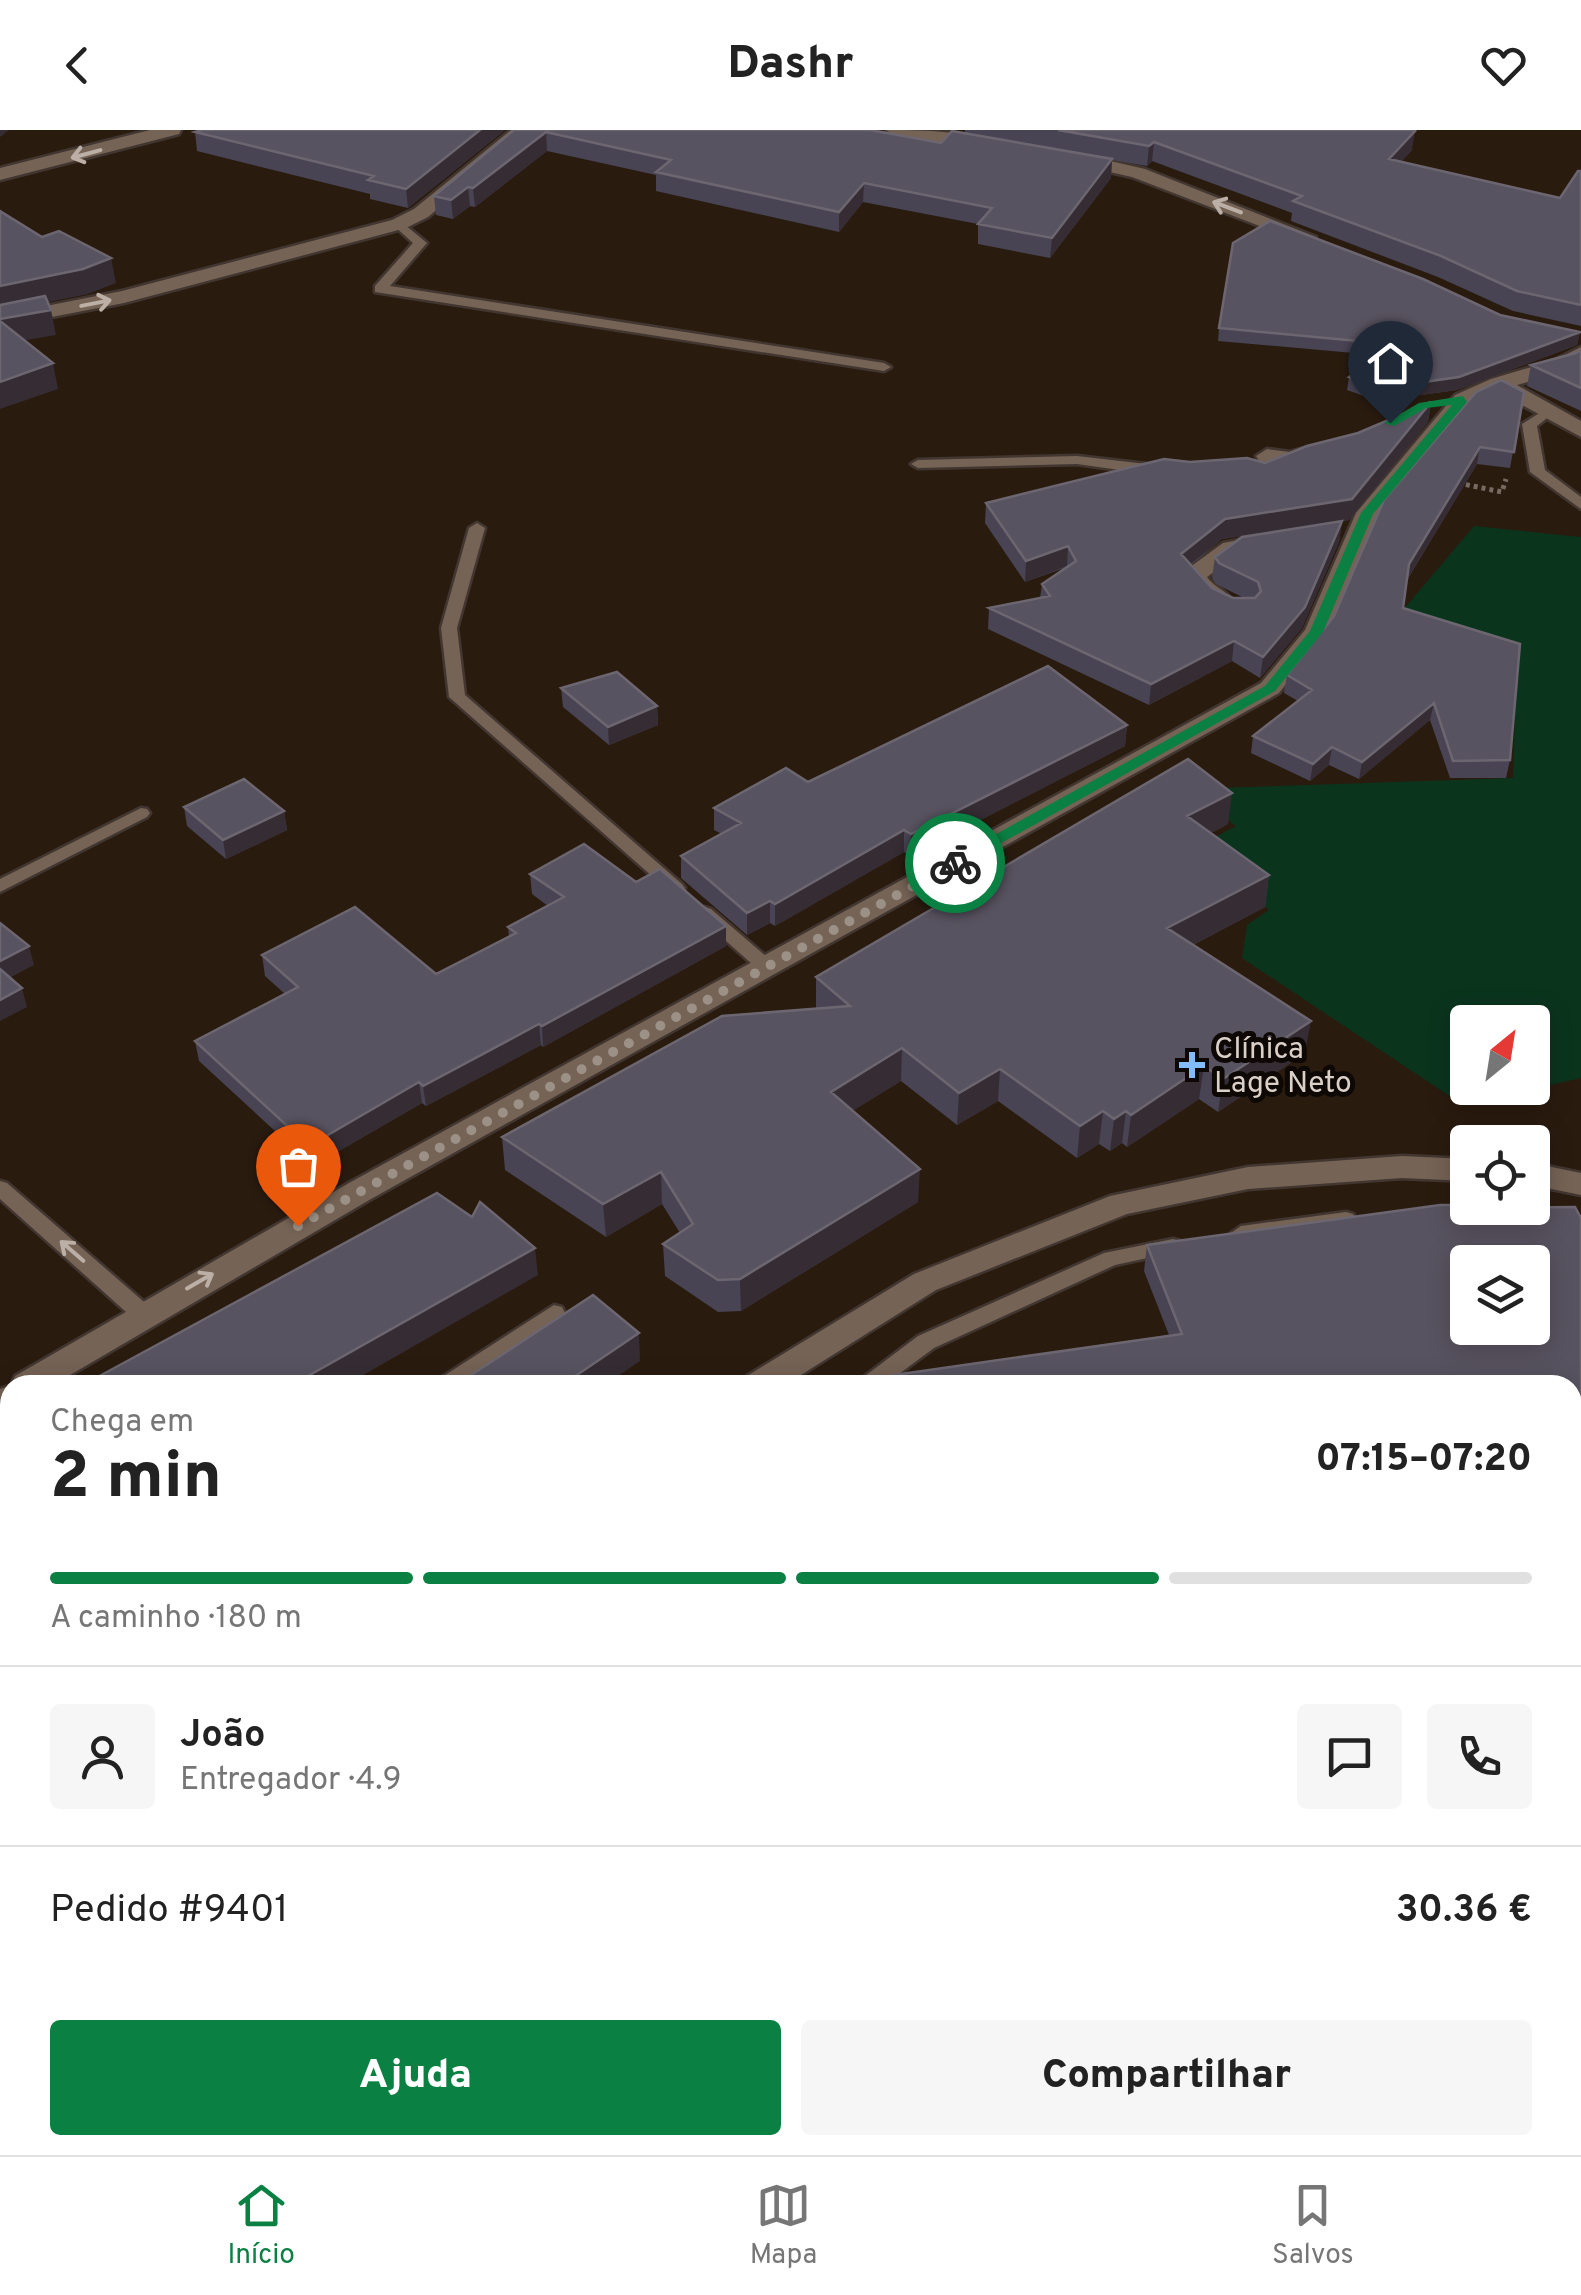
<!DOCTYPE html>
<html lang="pt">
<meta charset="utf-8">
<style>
:root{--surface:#fff;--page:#f6f6f6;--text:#222;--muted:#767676;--line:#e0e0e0;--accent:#0b8043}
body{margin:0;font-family:Overpass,sans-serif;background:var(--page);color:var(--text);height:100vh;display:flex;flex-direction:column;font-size:38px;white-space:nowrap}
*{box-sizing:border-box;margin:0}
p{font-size:32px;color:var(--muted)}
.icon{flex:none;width:55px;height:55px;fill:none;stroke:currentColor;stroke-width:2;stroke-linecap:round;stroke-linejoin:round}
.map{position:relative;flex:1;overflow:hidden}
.details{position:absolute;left:0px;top:1245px;width:1582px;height:780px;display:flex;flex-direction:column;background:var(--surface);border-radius:30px 30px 0 0;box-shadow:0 5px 25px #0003}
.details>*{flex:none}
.needle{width:65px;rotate:30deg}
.tools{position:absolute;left:1450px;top:875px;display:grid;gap:20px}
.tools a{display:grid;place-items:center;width:100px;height:100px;border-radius:10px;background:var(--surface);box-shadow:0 5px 25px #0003;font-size:50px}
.pin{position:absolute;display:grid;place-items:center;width:85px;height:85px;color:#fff;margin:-102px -42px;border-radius:50% 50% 50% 0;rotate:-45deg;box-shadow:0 0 10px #0007}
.pin .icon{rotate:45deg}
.courier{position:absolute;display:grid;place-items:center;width:100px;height:100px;margin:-50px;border:8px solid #0b8043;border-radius:50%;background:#fff;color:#222;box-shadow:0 2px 12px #0007}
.head em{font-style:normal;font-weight:800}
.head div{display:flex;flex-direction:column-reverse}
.head{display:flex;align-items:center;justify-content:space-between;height:170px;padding:0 50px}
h1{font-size:65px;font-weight:800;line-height:75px}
.bar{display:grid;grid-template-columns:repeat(4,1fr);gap:15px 10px;align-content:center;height:120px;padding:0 50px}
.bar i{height:12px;border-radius:8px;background:var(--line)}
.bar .on{background:var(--accent)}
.bar p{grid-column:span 4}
.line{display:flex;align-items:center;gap:25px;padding:0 50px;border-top:2px solid var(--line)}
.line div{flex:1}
.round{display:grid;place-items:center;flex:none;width:105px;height:105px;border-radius:10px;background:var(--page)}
.button{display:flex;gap:20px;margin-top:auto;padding:20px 50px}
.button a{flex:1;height:115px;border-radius:10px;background:var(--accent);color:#fff;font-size:40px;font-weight:800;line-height:115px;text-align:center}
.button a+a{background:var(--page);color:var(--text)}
header{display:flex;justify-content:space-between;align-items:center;height:130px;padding:0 50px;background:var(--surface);font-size:45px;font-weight:800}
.menu{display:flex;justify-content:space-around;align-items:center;height:140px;border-top:2px solid var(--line);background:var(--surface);font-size:28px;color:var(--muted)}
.menu a{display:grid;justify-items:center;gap:5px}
.menu .on{color:var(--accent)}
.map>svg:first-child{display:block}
.green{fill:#0b341d;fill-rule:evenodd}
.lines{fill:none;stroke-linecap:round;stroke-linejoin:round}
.service-casing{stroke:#423630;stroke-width:5}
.minor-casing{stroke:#423630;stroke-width:5}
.tertiary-casing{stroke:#423630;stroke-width:5}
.path{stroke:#776a60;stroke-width:5;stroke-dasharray:4 4;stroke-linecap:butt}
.service{fill:#756355;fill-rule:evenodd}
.minor{fill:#756355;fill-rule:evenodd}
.tertiary{fill:#756355;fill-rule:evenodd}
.wall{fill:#484454;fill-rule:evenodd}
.shaded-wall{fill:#352d33}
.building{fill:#585360;stroke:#6c6670;stroke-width:2.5;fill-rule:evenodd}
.oneway{stroke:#bcafa6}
.route{fill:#0b8043}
.done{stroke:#9c9187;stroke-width:10;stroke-dasharray:0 18}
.poi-dot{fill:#83bcfb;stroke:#0e0804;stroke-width:4}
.labels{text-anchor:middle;stroke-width:10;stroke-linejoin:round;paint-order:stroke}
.poi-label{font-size:30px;fill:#dad0c8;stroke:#0e0804;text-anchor:start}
</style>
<header><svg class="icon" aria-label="back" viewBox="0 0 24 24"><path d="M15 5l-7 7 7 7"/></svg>Dashr<svg class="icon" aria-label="heart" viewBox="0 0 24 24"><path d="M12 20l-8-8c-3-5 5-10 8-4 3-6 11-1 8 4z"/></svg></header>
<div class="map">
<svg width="1581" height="2025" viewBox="0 0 1581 2025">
<rect width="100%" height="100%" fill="#2a1b0f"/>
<!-- green -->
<path class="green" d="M1474 396 1581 407V948L1463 975 1242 828 1247 795 1269 780 1194 718 1236 696 1196 667 1217 658 1513 648 1517 512 1403 480ZM1468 892H1532V958H1468Z"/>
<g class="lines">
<!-- service casing -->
<g class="service-casing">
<path id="service" d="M399 90 427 113 390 156 884 233 891 237 884 241 375 162V156L413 113 392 94Z
M1549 277 1556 281 1537 296 1545 340 1581 367V379L1530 342 1522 294Z
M1077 326 1155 335 1163 340 1155 345 1077 334 918 338 911 334 918 330Z
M477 393 485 398 457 498 465 565 682 754 685 758 682 762H670L449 567 441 498 469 398Z
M141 678 147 679 150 683 147 687 0 762V749Z
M705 777 711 779 775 834 777 838 775 842H761L699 787 696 783 699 779Z
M0 1051 7 1053 151 1178 154 1184 151 1190H135L0 1069Z
M1346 1082 1353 1084 1356 1089 1353 1094 1241 1110 1231 1103 1241 1096Z
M1173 1109 1180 1111 1183 1116 1180 1121 1115 1135 934 1218 884 1255H858L861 1249 918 1206 1104 1123Z
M554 1175 562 1177 565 1183 562 1189 463 1255H436L439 1249Z
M0 1275 10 1278V1295L0 1292Z
M217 2015H247L242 2025H212Z"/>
</g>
<!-- minor casing -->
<g class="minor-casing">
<path id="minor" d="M150 0H181L179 4 0 50V38Z
M511 0H532L428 87 406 98 124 173 0 197V185L122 161 392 90 414 79Z
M886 0C913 0 975 0 995 15L986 21 895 6Z
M1076 23 1145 39 1316 107 1313 111H1299L1132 47 1069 33V25Z
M1581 217V233L1571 240 1517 255 1581 291V307L1498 262 1471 275 1378 385 1328 502 1279 563 371 1069 53 1255H11L15 1246 349 1053 1261 553 1305 500 1356 383 1455 265 1491 249 1555 230Z
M1316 315 1327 322 1324 327 1290 336 1259 331 1256 326 1267 319 1290 322Z
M1250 408 1262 415 1258 420 1238 424 1207 447C1214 457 1224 459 1230 468L1226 473C1203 479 1193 462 1182 445L1186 440 1223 413Z
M10 1256V1284L0 1288V1259Z"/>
</g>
<!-- tertiary casing -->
<g class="tertiary-casing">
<path id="tertiary" d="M1402 1026 1468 1029V1051L1402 1048 1248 1059 1127 1084 936 1160 785 1255H743L747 1246 914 1144 1110 1066 1248 1037Z
M1532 1033 1581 1043V1065L1532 1055Z
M16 2015H61L56 2025H11Z"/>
</g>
<!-- path -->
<path class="path" d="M1458 353 1502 362 1506 349"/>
<!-- service -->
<use href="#service" class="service"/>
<!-- minor -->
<use href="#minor" class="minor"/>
<!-- tertiary -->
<use href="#tertiary" class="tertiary"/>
</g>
<!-- wall -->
<path class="wall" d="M505 0 408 78 370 69V64L197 21 195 2Z
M514 0 941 13 965 3V0H1412V20L1401 32 1560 68 1581 41V196L1513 181 1438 147 1291 91 1292 83 1152 31 1147 36 1112 30 1111 48 1050 128 978 114V94L863 72 839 102 656 61V45L547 21 475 77 470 76 453 89 436 85 434 66Z
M1500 185 1580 202 1577 215 1457 260 1414 266 1395 277 1347 260 1349 247 1376 225 1218 211 1219 198Z
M1581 220V281L1527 256 1531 235 1576 223Z
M1524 262 1510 338 1477 334 1407 450 1403 478 1510 630 1506 648H1450L1430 590 1359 649 1329 635 1310 651 1251 623 1253 606 1298 571 1284 563 1287 545Z
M1431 272 1428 292 1349 390 1222 409 1191 435 1212 458 1233 468H1244L1216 454 1212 448 1215 427 1342 391 1339 412 1302 498 1260 548 1232 531 1149 575 988 499 989 478 1040 468 1042 454 1067 437 1025 452 985 393 986 373 1190 332 1265 333 1358 303Z
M561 558 657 576 658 595 609 615 563 577Z
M1127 595 1125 616 910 726 904 722 775 796 770 793 747 805 681 748V726L722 704 714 700V678L808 652Z
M184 677 284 681 287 700 226 729 187 696Z
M1228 694 1211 703 1269 745 1265 777 1193 815 1305 923 1218 982 1199 969 1127 1017 1122 1013 1110 1021 1099 1014 1077 1028 998 971 957 995 901 951 852 981 918 1072 741 1181 718 1182 665 1146 663 1114 680 1103 662 1074 606 1107 505 1040 502 1007 816 878V847Z
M530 744 726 816 543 917 541 915 426 976 422 973 313 1036 199 931 195 911 285 864 265 846 262 825 436 844 509 807 508 797 548 776 532 764Z
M1440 1075H1468V1078L1575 1077 1581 1088V2025H644L642 2015H1572V1255H894V1245L1169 1205 1144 1141 1147 1115ZM1468 1132H1532V1198H1468Z"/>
<!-- shaded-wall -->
<path class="shaded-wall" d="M0 0H9L0 7Z
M480 0H505L408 78 406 59Z
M1415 1 1412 20 1386 49 1389 29Z
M546 2 547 21 475 77 473 58Z
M1154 12 1152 31 1147 36 1149 16Z
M1112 29 1111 48 1050 128 1052 108Z
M864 53 863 72 839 102V82Z
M468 57 470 76 453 89 451 70Z
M111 128 116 153 88 164 0 182V156Z
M51 180 56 205 3 214 0 200V189Z
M1580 202 1577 215 1457 260 1414 266 1395 277 1397 264 1417 253Z
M53 233 58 259 0 279V252Z
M1431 272 1428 292 1349 390 1222 409 1178 444 1181 424 1225 389Z
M1480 317 1477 334 1406 451 1409 434Z
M1342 391 1339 412 1302 498 1260 548 1263 527Z
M1068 416 1067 436 1025 452 1026 431Z
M1234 511 1232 531 1149 575 1151 554Z
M1434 573 1430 590 1359 649 1362 632Z
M657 576 658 595 609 615 608 597Z
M1127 595 1125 616 910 726 911 704Z
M1332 617 1329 635 1310 651 1313 634Z
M1232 663 1228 694 1183 718 1187 686Z
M284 681 287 700 226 729 223 710Z
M904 700V722L775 796V774Z
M1269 745 1265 777 1164 830 1167 798Z
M770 771V793L747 805V783Z
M726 796V816L543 917 542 896Z
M29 816 34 835 0 853V831Z
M22 858 27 877 0 891V870Z
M1311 891 1305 923 1218 982 1223 949Z
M539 894 541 915 426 976 423 956Z
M902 918 901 951 830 995 831 962Z
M1204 936 1199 969 1127 1017 1131 985Z
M1000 939 998 971 957 995 959 963Z
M419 952 422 973 313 1036 309 1016Z
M1103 981 1099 1014 1077 1028 1080 996Z
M1126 981 1122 1013 1110 1021 1114 989Z
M920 1039 918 1072 741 1181 740 1149Z
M661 1042 662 1074 606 1107 603 1074Z
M535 1118 538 1145 346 1255H292Z
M639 1203 640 1231 605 1255H562Z
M10 1471V1496L0 1506V1481Z"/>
<!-- building -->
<path class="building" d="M202 0H480L406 59 368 50 374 46 195 2Z
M514 0H871L941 13 952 1 1112 29 1052 108 978 94 992 78 864 53 839 82 656 42 671 30 546 2 473 58 468 57 451 70 434 66Z
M1058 0H1412L1415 1 1389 29 1560 68 1578 41H1581V175L1517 161 1441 126 1293 71 1302 66 1154 12 1149 16Z
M0 81 42 107 59 101 111 128 83 139 0 156Z
M1270 91 1423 149 1500 185 1580 202 1459 247 1417 253 1397 264 1349 247 1390 214 1219 198 1233 113Z
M45 166 51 180 0 189V175Z
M0 191 53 233 0 252Z
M1581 220V258L1531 235 1576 223Z
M1501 250 1524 262 1514 322 1480 317 1409 434 1403 478 1520 514 1510 630 1453 631 1434 573 1362 632 1332 617 1313 634 1253 606 1312 560 1287 545 1334 486 1384 370 1476 262Z
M1431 272 1352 369 1225 389 1181 424 1212 458 1233 468H1255L1261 461 1258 452 1219 433 1215 427 1242 407 1342 391 1305 477 1263 527 1234 511 1151 554 989 478 1050 466 1042 454 1076 431 1068 416 1026 431 986 373 1164 329 1190 332 1247 328 1265 333 1307 316 1358 303Z
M1048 536 1127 595 911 704 904 700 775 774 770 771 747 783 681 726 741 693 714 678 786 638 808 652Z
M617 542 657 576 608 597 561 558Z
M1188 629 1232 663 1187 686 1269 745 1167 798 1311 891 1223 949 1204 936 1131 985 1126 981 1114 989 1103 981 1080 996 1000 939 959 963 902 918 831 962 920 1039 740 1149 718 1150 663 1114 693 1094 661 1042 603 1074 502 1007 722 886 850 876 816 847Z
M244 649 284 681 223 710 184 677Z
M584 714 636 752 660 739 726 796 542 896 539 894 423 956 419 952 309 1016 195 911 298 857 262 825 355 777 436 844 516 803 508 797 564 767 530 744Z
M0 793 29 816 0 831Z
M0 839 22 858 0 870Z
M437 1063 472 1087 480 1072 535 1118 292 1255H83Z
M1440 1075H1468V1078L1575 1077 1581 1088V2025H646L644 2015H1572V1255H897L894 1245 1182 1204 1147 1115ZM1468 1132H1532V1198H1468Z
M593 1165 639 1203 562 1255H456Z
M10 1332V1471L0 1481V1341Z"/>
<!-- one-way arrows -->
<defs><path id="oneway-shaft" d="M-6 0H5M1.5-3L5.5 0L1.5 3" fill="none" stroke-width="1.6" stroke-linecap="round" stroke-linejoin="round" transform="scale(2.5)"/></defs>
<g class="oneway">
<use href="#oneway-shaft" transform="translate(86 24) rotate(165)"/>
<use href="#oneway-shaft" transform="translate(1227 77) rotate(-159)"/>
<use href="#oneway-shaft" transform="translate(96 173) rotate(-11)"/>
<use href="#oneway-shaft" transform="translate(72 1121) rotate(-139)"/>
<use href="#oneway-shaft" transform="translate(200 1151) rotate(-30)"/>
</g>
<!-- route -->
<path class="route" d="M1463 266 1467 272 1373 384 1323 502 1275 561 960 736H949V730L1265 556 1310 501 1361 383 1452 275 1426 278 1394 296 1384 293 1419 273Z"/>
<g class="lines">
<!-- done -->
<path class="done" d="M298 1096 955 733"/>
</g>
<!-- markers -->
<path class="poi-dot" d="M1187 920h10v10h10v10h-10v10h-10v-10h-10v-10h10z"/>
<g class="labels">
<!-- poi labels -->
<g class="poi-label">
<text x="1214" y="928">Clínica<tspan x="1214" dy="34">Lage Neto</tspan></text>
</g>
</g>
</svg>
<div class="tools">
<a><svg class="needle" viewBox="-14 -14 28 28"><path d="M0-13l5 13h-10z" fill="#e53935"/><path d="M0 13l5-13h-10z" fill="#767676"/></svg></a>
<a><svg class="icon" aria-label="locate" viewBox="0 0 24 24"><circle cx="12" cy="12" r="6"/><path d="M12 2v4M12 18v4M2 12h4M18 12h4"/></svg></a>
<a><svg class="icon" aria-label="layers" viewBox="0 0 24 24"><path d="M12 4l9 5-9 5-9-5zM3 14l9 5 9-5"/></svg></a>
</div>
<div class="pin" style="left:298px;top:1096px;background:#ea580c"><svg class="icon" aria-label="bag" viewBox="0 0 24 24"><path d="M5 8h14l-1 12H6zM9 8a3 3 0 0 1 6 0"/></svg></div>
<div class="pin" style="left:1390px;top:293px;background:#1f2937"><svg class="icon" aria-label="home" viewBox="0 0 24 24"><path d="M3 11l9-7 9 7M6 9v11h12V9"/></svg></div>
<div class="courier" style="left:955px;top:733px"><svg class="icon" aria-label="bike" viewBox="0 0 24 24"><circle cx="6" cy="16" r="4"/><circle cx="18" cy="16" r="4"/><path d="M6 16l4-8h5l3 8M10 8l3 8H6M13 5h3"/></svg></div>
<section class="details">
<div class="head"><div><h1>2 min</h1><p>Chega em</p></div><em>07:15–07:20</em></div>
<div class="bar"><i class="on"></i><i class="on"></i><i class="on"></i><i></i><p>A caminho · 180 m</p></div>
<div class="line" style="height:180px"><a class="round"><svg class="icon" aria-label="person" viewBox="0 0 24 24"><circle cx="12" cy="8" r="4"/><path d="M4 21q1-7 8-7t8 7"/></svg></a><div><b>João</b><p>Entregador · 4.9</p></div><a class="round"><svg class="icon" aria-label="chat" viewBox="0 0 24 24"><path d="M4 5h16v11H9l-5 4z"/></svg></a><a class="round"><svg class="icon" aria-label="phone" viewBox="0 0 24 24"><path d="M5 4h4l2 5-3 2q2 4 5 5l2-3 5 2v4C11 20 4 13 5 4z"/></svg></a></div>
<div class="line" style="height:130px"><div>Pedido #9401</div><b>30.36 €</b></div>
<div class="button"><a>Ajuda</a><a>Compartilhar</a></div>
</section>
</div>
<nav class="menu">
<a class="on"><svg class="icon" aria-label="home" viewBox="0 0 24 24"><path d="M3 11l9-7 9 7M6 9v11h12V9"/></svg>Início</a>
<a><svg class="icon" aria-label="map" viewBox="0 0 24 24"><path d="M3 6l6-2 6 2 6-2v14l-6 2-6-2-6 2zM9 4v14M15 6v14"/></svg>Mapa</a>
<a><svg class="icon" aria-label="saved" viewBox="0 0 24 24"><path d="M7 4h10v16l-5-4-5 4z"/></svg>Salvos</a>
</nav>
